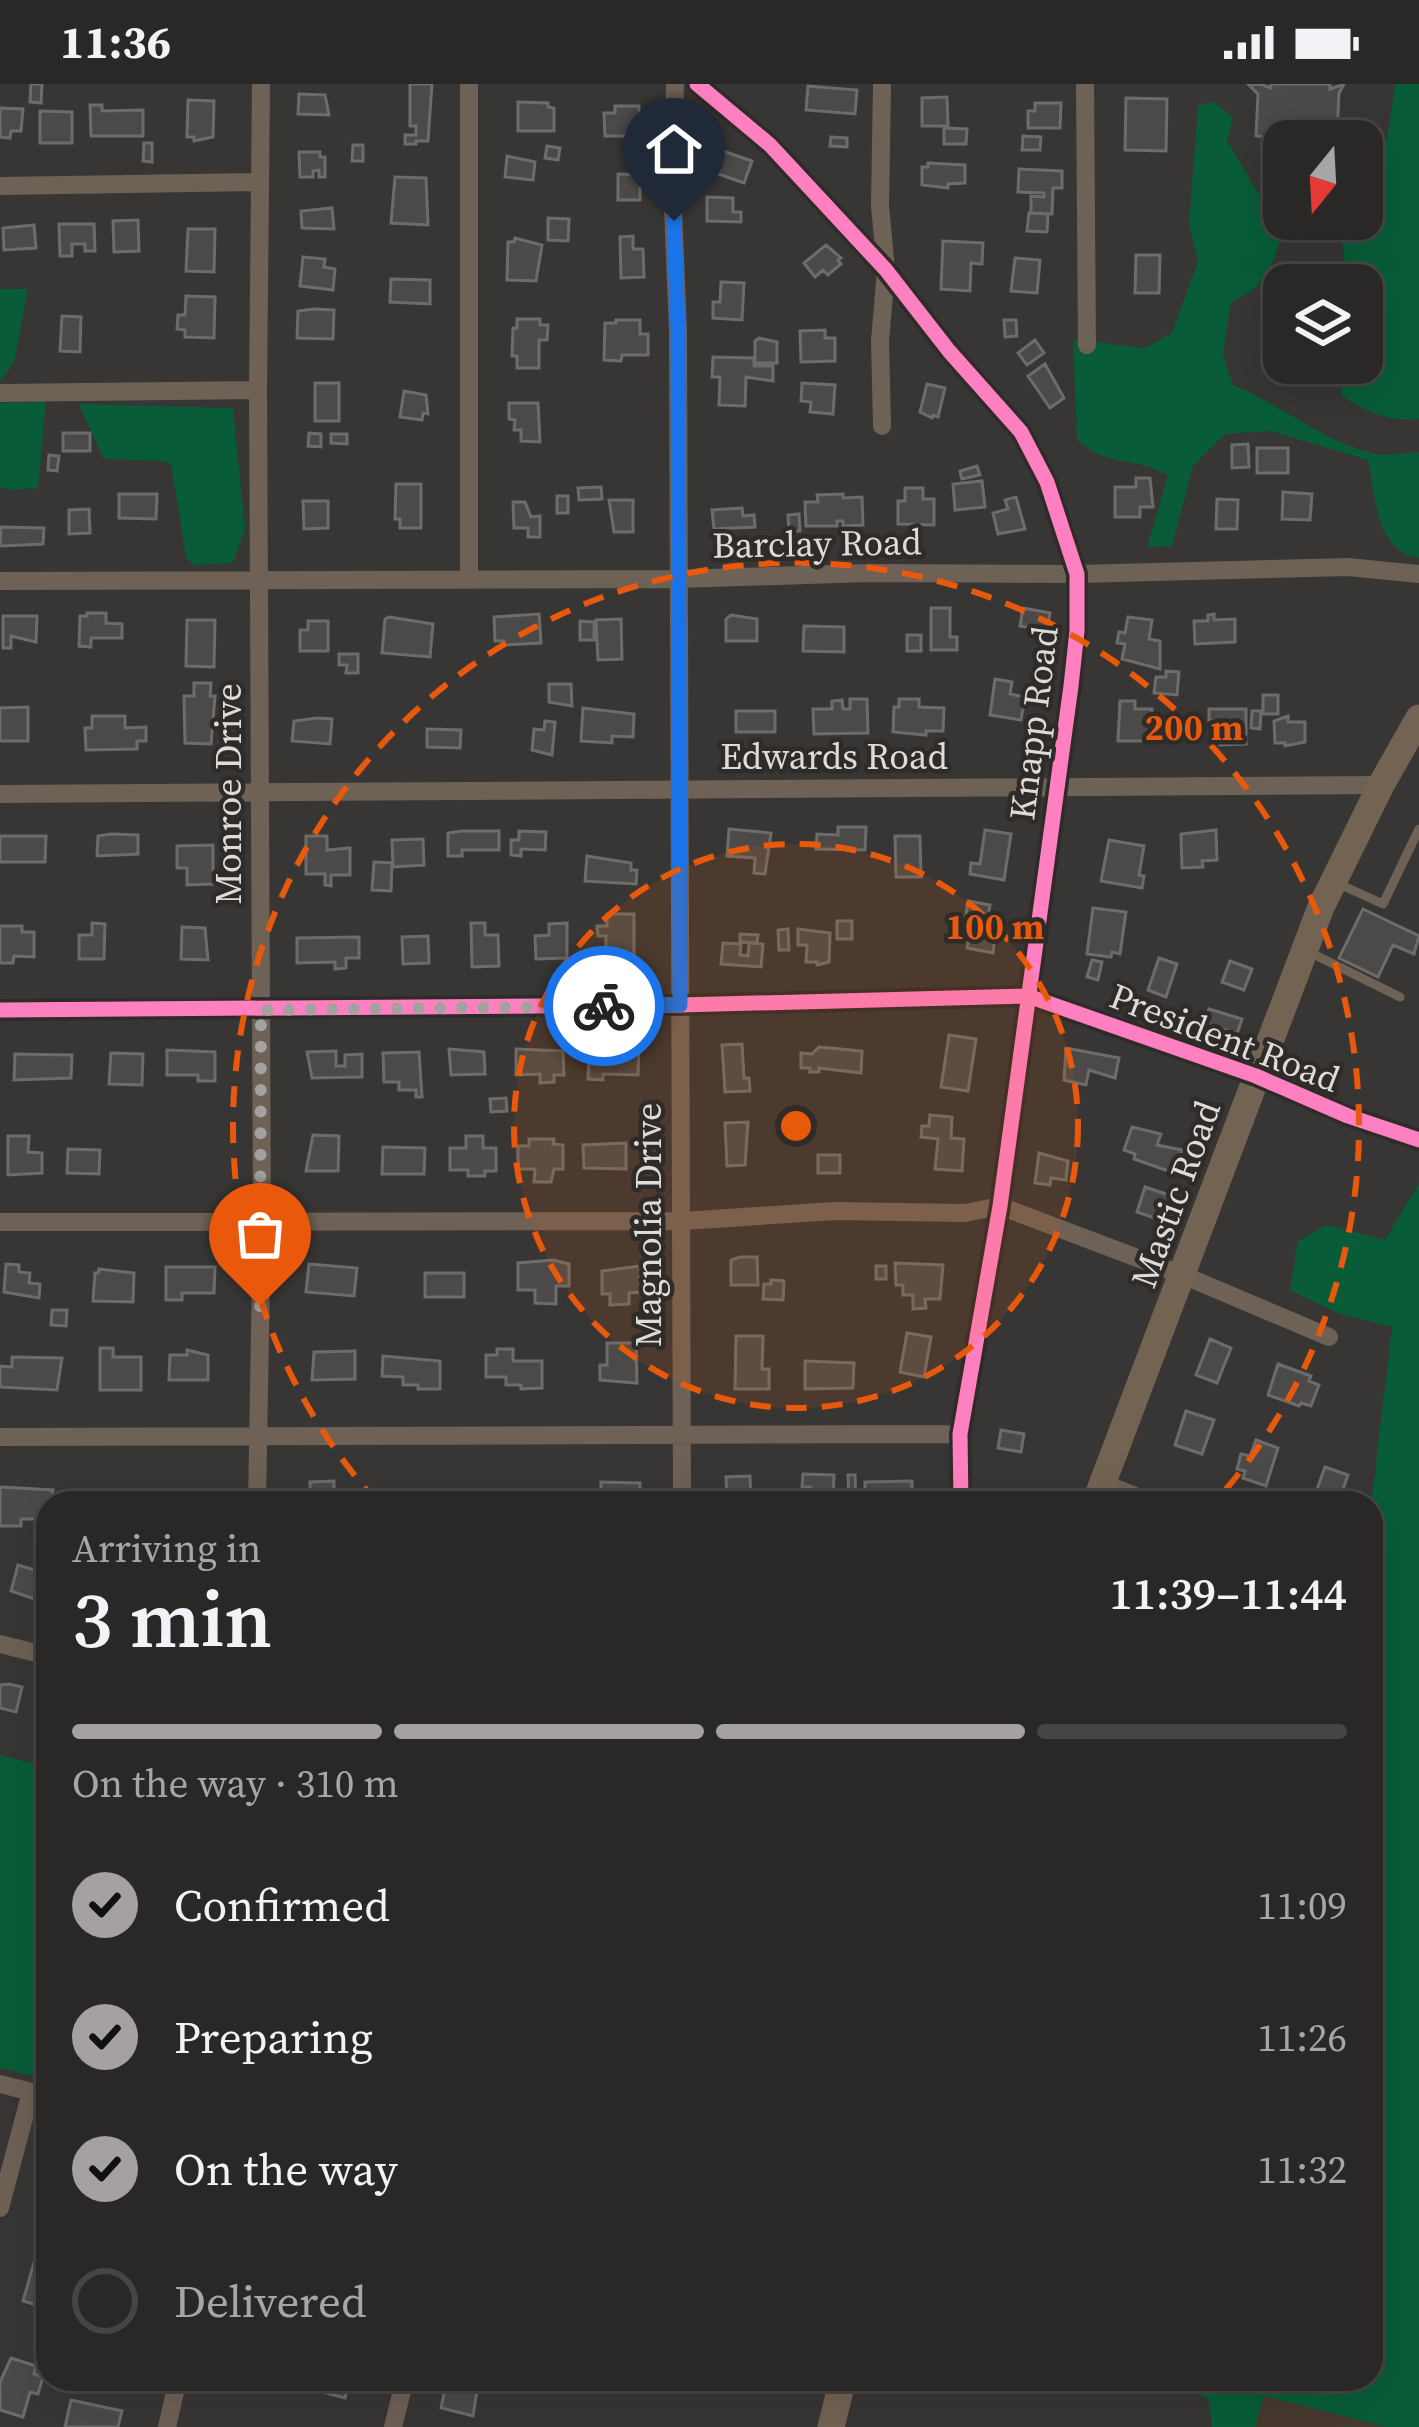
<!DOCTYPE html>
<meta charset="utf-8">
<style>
:root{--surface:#2a2827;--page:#32302f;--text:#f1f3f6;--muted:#a5a6a7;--line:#464444;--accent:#a4a1a0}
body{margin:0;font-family:"Source Serif 4",serif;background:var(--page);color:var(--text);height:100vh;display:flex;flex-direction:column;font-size:45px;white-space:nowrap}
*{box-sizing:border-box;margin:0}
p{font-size:39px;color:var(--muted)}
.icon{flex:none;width:66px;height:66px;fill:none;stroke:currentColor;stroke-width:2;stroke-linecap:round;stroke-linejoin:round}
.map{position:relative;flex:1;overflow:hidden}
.side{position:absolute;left:36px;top:1407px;width:1347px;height:900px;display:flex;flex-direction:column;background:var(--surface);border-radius:36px;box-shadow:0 12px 48px #0002,0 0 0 3px var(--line)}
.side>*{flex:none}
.needle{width:78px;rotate:198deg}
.tools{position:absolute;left:1263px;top:36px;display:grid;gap:24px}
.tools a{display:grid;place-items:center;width:120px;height:120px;border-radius:24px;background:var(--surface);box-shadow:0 12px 48px #0002,0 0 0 3px var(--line);font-size:60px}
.pin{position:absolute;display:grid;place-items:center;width:102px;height:102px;color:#fff;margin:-123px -51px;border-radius:50% 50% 50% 0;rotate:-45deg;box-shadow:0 0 12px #0007}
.pin .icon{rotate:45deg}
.courier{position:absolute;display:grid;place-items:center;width:120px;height:120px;margin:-60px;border:9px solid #1a73e8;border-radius:50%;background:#fff;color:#222;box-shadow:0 3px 15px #0007}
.summary em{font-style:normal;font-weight:600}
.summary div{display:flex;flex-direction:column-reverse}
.summary{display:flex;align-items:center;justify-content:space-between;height:204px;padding:0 36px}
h1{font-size:78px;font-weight:600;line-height:90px}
.bar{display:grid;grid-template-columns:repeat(4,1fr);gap:18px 12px;align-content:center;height:144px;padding:0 36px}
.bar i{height:15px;border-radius:9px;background:var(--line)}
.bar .active{background:var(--accent)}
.bar p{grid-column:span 4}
ol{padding:0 36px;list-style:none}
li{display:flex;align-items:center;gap:36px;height:132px}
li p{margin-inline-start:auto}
li .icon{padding:12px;border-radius:50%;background:var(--accent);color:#111;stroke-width:4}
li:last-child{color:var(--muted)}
li i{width:66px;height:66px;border:6px solid var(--line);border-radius:50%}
.status{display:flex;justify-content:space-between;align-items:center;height:84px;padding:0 60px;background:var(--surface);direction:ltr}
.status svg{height:33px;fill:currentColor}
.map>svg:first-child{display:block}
.education{fill:#47392e}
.green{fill:#085d38}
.building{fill:#4c4a49;stroke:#6e6c6a;stroke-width:3}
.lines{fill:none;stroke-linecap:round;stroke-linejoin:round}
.lane{stroke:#6e6156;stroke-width:9}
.street{stroke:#6e6156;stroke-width:18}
.secondary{stroke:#736353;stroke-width:27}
.cycleway-casing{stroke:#2e2b29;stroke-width:22}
.cycleway{stroke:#ff80c0;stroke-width:15}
.done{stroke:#a4a1a0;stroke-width:12;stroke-dasharray:0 21.6}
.route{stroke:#1a73e8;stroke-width:15}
.ring{fill:none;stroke:#e8590c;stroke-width:6;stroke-dasharray:21 15}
.labels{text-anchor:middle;stroke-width:9;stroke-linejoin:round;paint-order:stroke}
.street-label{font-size:36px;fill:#dedbda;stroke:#2e2b29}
.centre{fill:#e8590c;stroke:#2e2b29;stroke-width:6}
.ring-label{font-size:36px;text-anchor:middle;font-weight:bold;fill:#e8590c;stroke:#2e2b29;stroke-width:9;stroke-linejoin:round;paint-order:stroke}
</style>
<div class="status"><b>11:36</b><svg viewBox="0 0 49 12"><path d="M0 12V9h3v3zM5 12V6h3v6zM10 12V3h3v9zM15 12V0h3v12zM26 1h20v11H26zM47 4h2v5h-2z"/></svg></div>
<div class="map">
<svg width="1419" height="2343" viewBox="0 0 1419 2343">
<rect width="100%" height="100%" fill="#383634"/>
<!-- education -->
<path class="education" d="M1250 2295 1419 2335V2343H1242Z"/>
<!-- green -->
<path class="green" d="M1395 0H1419V335C1389 339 1366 327 1342 312L1341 279H1362V201H1343L1344 167 1332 140 1319 135H1362V69L1387 55Z
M1214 18 1233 34 1227 56 1261 114 1284 119V135H1298L1285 141C1272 180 1271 201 1231 218L1223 271 1233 301C1280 320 1321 356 1371 369 1385 373 1404 369 1419 368V474C1375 467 1376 413 1368 376L1270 347 1225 350 1193 382 1172 462 1147 463 1168 391C1130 370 1107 385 1077 355L1073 256 1145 264 1172 249 1198 178 1189 141 1198 22Z
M0 205H28L14 278 0 297Z
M46 318 38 404 9 406 0 403V319Z
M79 320 233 324 245 444 233 479 193 481 186 473 171 381 164 377 104 375Z
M1419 1099V2343H1386L1264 2312 1255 2343H1212L1209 2316 1172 2295H1371V1422L1392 1243 1340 1230 1290 1206 1298 1157 1326 1141 1385 1156Z
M0 1671 48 1683V1996L0 1984Z"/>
<!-- building -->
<path class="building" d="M31 0H42L41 19 30 18Z
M410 0H432L428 57H416V60H405V51H416V42H410Z
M1260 0 1271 4V0H1330V5L1344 0 1339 9 1337 51H1331V57L1268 61V53L1256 52 1258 10 1249 1Z
M808 2 857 6 855 30 806 26Z
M299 10 325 11 329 31 298 30Z
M947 13 948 42H922V14Z
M1126 14 1167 15 1166 67 1125 66Z
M188 16 214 17 213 53 194 57V53H187Z
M518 18 548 19V23L554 24V47H518Z
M1035 19H1061L1060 44H1028V27H1035Z
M90 21H102V27L143 26V52H91Z
M615 22H639V52H605L604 29H615Z
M0 24 23 25 21 47H11L10 54 0 53Z
M40 27 72 28V59H40Z
M944 44 967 45 966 60H944Z
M1023 52 1041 53 1040 66H1022Z
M831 53 847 54V63L830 62Z
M144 59H152V78L143 77Z
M353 61H363V77H352Z
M547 62 560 64 558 76 545 74Z
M720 66 752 77 744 99 713 88Z
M299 68H320V73H325V93H319V86L313 87V93H300Z
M507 72 535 78 533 96 505 93Z
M928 79 965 81V99L948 100V104L922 101V83H928Z
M1019 85 1062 87V104H1053L1052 130 1031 129V112L1044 113V109L1018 108Z
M618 90 640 91V116H618Z
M395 93 426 94 428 141 391 139Z
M707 113 733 114V128H741V138L707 137Z
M332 124 334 145 302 144 301 127Z
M1029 129 1048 130 1047 148 1027 147Z
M548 134 569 135 568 157 548 156Z
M138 136 139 167 114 168 113 137Z
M59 140H94L95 167H85V160H72V172H60Z
M34 141 36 164 4 166 3 144Z
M188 145H215L214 188 186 187Z
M633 152V165H643L644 193 621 194 620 153Z
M515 154 542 161 536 197 507 196 508 158H514Z
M943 157 983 159 982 180 971 179 970 207 941 205Z
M826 161 841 174 838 176 841 180 828 191 823 186 815 193 804 179Z
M1136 171H1160L1159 209H1135Z
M303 173 325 175 324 183 335 185 333 206 300 202Z
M1015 174 1040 176 1037 209 1011 207Z
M391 195 430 196V220L390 218Z
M721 198 744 199 742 236 713 234V218H720Z
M186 212 215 213 214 254 185 253V246L177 245 178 231H185Z
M314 225 334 226 333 255 297 254 298 227Z
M62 232 81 233 80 268 60 267Z
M517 235H540V241H548L547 256H539V284H517V272H512L513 244H517Z
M616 236H640V250H648V271H622L621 277 604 276 605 239H616Z
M1004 236H1016L1017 252 1005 253Z
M825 246V254H835V277L801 278 800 247Z
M759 254 777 258V279H755V257Z
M1035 256 1044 269 1027 281 1018 269Z
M713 273 754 274V282H773V297L746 293 745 322 719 321 720 293H712Z
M1045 280 1064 314 1050 324 1028 292Z
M315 299H339V337H315Z
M802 299 835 301 833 330 810 328 811 318 801 317Z
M927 300 945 304 938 333 933 331 932 334 920 328Z
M404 307 426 311 428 330 423 329 422 336 400 333Z
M509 319H538L540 358 521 357V346H514L515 336 509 335Z
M63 349H90V367H63Z
M309 349 321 350V363L308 362Z
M331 350H347V360L331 359Z
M1248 360 1249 383 1232 384V361Z
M1257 364H1288V389H1257Z
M49 371 59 372 57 387 48 386Z
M977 382 980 391 962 395 960 387Z
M1136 394H1150L1153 423H1140V433H1115V403H1136Z
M982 397 985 423 955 426 953 400Z
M396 400H421V444H400V435H395Z
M601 403 602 415 579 416 578 404Z
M905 404H923V415H934V441L898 440V417H905Z
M1283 408 1312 410 1310 436 1282 435Z
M119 410H157L156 435 119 434Z
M843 410V414L862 413 863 441 843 442V437H837V442H806L805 418H818L817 411Z
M557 412H568V429H557Z
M1016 413 1025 445 998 450 993 429 1008 425 1005 416Z
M1217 415 1238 416 1237 445H1216Z
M609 416H633V448H614Z
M303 417H328V444L304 445Z
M513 418H525L531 433 540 432V453H528V444H514Z
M742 424 743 432 754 431 755 443 714 445 712 426Z
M89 425 90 449 69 450V426Z
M799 430 800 447 789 448 788 431Z
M1 443 44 444 43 460 0 462Z
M931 524H950V553H957V566H931Z
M1023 524 1050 529 1047 546 1020 542Z
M87 529H106V539L122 540V554H91V563L79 562 80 532H87Z
M539 530 541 559 504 561V557H495L494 533Z
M1214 530V536L1235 535V558L1195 560 1194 537H1208V531Z
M731 531 757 535V557H726V535Z
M3 532H37L36 558 11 552V564H3Z
M389 533 433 540 430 573 382 569 385 535Z
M1128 533 1152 536 1149 555 1160 557V585L1122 575 1125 560 1117 559 1119 548 1125 549Z
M621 535 622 575 598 576 596 536Z
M187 536H215L214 583 186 582Z
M308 537H328V567H300V546H308Z
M580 537 594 538V556H580Z
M804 542 844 543V568L803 567Z
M907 551H921V567H907Z
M339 570H358V589H346L347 581H339Z
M1166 587 1179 588 1177 611 1154 609 1156 593H1166Z
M995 595 1012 598 1010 610 1025 613 1021 636 990 631Z
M194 599H211L210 612H215L211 660 185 659 184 612H194Z
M549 600H571L572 622 549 618Z
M1263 611H1278V630H1263Z
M850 615H867L868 649 814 650 813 625H832V617L842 616 843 625H850Z
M899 615H919V623L944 624 943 647H926V651L893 648 894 623H899Z
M1120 617H1135V625H1152V635H1158L1159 657H1118Z
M28 623V657H0V624Z
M583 624 634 630 633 653 612 652V659L581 657Z
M1209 625H1246V660L1220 661V637H1209Z
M736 627H775V648H736Z
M1252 627H1261L1260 645 1251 644Z
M92 632H125V644L146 643V657H137V665L86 666 85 644H92Z
M1288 632V638H1305V658L1285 662V659H1275L1274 637Z
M317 634 332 635 330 660 292 657 294 637Z
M545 637 555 638 552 671 532 666 534 645 544 646Z
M427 645 461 646 460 664 427 663Z
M838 743H866L865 766 816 765 817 750 838 751Z
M729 745 771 749 765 790 754 789 755 774 727 772Z
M985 746 1011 750 1004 796 970 790 971 779 980 780Z
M1216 746 1217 776 1202 777 1203 783 1182 784 1181 750Z
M462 747H499V766H462V772H448V749Z
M519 747 546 748 545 766 521 765V772L511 771V756H519Z
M111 750 138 751V770L97 772 98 752Z
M0 752H46L45 778H0Z
M306 752H327V766L350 764V791H331V802L325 801V790H306Z
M895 752H920L921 793H896Z
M423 755 424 781 393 783 392 756Z
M1109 756 1144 762 1139 791 1144 792 1142 804 1101 797Z
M213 761V800L187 801V784H177V762Z
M587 772 631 779V786H637L636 800 585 797Z
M374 778 392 779 391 807 372 806Z
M968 817 990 821 988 832 997 834 993 869 967 864 973 832 966 831Z
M1093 824 1126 828 1120 870 1112 868 1111 873 1087 870Z
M1363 825 1419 852 1414 870 1393 861 1378 893 1339 874Z
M607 830H634V871H606V852H598L597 842H607Z
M837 837H852V855H837Z
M92 839 105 840 104 875H79V851H92Z
M471 839H485V851H498L499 882 472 883Z
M567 839V874L536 875 535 852 549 851V840Z
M0 842H22V848H34V873L14 872 13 879H0Z
M182 843 205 844 208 876 181 875Z
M788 845 789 866H779L778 846Z
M798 845 830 849 829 878 817 881V878H806L807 861H798Z
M740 850 758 851 757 859 740 858Z
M428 852 429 879 403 880 402 853Z
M359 853V874H346V884L335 885V878L297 879V854Z
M723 859 741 860 740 871 748 872 749 859 763 860 761 883 721 880Z
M1159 874 1177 880 1166 913 1148 906Z
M1092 876 1102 878 1098 896 1087 893Z
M1230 877 1252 885 1244 906 1222 898Z
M1209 925 1242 935 1237 950 1204 939Z
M949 951 976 955 968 1007 941 1003Z
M742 960 744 994H749L750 1007 725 1008 722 961Z
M819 963 862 967 861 989 819 984V988H810V984H801V969L812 970Z
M639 964 638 991 603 990V996L588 995 589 973H601V966Z
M1066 964 1119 974 1115 994 1089 986 1086 1001 1064 996Z
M449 965 484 968 485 990 451 991Z
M516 965 563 967 564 991H554V998L540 999V990L516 991Z
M167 966 215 968V997H198V991H167Z
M336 967V982H345V971L362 970V993L312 994 307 968Z
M419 968 422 1013H416V1006H399V998H384L383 969Z
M111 969 143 970 142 1001 109 1000Z
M15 970 72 971 71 994 14 996Z
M506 1014 507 1027 491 1028 490 1015Z
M930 1031 952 1033 951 1054 964 1055 962 1087 935 1085 938 1055 921 1053 922 1042H929Z
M748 1038 745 1081 727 1082 725 1039Z
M1132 1043 1161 1050 1157 1061 1182 1066 1174 1089 1134 1075 1135 1070 1124 1066Z
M313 1051 339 1052 338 1087H306Z
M8 1052H29L28 1068 42 1069V1089L8 1091Z
M466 1052H483V1064H496V1087H485V1092H468V1086H450V1064H466Z
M529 1055H554L553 1060 563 1061V1085H554L551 1098H534L535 1085H518V1062H529Z
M626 1059V1085L584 1084 583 1061Z
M383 1063 425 1064 424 1090H382Z
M68 1065 100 1066 99 1090 67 1089Z
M1039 1069 1068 1077 1066 1096 1051 1094 1050 1101 1035 1099Z
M818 1071H840V1089H818Z
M1145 1103 1178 1114 1175 1122 1181 1123 1177 1134 1172 1132 1169 1139 1137 1128Z
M740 1173H757L758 1201H731V1176Z
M553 1176 569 1180V1202H556V1220L535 1219V1206H518V1179Z
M895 1179 943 1181 940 1215H925L926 1224 913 1225V1211H903V1201H896Z
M6 1180 19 1181V1188L30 1189 29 1199 40 1200 39 1214 4 1208Z
M309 1180 357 1184 354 1212 306 1208Z
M640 1182 641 1208 629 1209V1220L610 1221V1210H602V1187Z
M876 1182H886V1195H876Z
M166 1183H215L214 1209H182V1216H166Z
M99 1185 134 1189 133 1218 93 1217 95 1189H98Z
M425 1189H464V1213H425Z
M771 1196 784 1197 783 1216 763 1215 764 1200H771Z
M52 1226H67L66 1242 51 1241Z
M907 1249 931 1253 924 1293 900 1288Z
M736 1252H763L762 1285H769V1305H735Z
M1210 1255 1231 1264 1217 1299 1196 1291Z
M607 1259H636L637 1299 600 1296V1281H607Z
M100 1264H113V1273H141V1306H100Z
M497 1265H513V1277H542V1304L521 1305V1301H506V1293H486V1271H497Z
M187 1266 208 1271V1296H169L170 1271H187Z
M355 1267V1295L312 1296 314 1268Z
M383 1272 440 1277V1305H418V1301H403V1293L382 1292Z
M12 1273 62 1274 57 1306 0 1303V1282L12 1283Z
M805 1277 854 1279 853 1304 805 1305Z
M1278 1280 1311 1292 1309 1297 1319 1301 1311 1322 1301 1319 1299 1322 1268 1311Z
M1186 1327 1214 1336 1202 1370 1175 1361Z
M1001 1346 1024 1350 1021 1368 998 1364Z
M1256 1356 1278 1364 1266 1402 1243 1394 1245 1387 1237 1385 1241 1370 1250 1372Z
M1325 1383 1348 1391 1338 1419H1312Z
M803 1390 834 1391 833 1419H815L811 1403H802Z
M848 1391H855L856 1418H849Z
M750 1392 751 1419H727L726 1393Z
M334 1397V1419H310V1398Z
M912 1397V1408H925V1419H865V1398Z
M601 1398 640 1399V1419H601Z
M0 1403 53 1406 48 1435H21V1442H0Z
M207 1407 208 1419H185V1408Z
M18 1481 48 1490 41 1517 11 1507Z
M9 1600 22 1603 16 1628 0 1624V1601Z
M42 1610 48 1612V1635L36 1631Z
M41 2168 48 2170 47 2224 23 2217 35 2175 39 2177Z
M11 2274 36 2282 34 2290 43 2293 38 2310 30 2308 23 2333 0 2326V2298Z
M316 2295H350L345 2314 314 2306Z
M447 2295H479L473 2332 441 2324Z
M71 2316 122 2327 118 2343H65Z"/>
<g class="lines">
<!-- lane -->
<path class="lane" d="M1339 800 1383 820 1419 745
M1309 868 1400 913"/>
<!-- street -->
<path class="street" d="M675 0 672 100 678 247 682 1419
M697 0 770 61 886 186 949 267 1021 348 1047 398 1077 490V547L1071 602 1000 1122 960 1350 961 1419
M1085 0 1087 261
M0 102 260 98
M0 309 258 306
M882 342 880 257 886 186 880 122 882 0
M469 494V0
M0 497 679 495 869 489 1077 490 1348 483 1419 490
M0 710 1381 701
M0 926 680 921 1028 912 1256 992 1348 1032 1419 1056
M0 1138 683 1137 834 1127 965 1129 1000 1122 1185 1192 1329 1253
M0 1353 960 1350
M1103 1399 1153 1419
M257 1419 262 1136 258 306 261 0
M0 1560 48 1572
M0 2000 48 2012
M0 2124 31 2008
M167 2343 178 2295
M393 2343 405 2295"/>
<!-- secondary -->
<path class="secondary" d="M1095 1419 1321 823 1381 701 1419 634
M831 2343 843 2295"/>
<!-- cycleway casing -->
<g class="cycleway-casing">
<path id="cycleway" d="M697 0 770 61 886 186 949 267 1021 348 1047 398 1077 490V547L1071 602 1000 1122 960 1350 961 1419
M0 926 680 921 1028 912 1256 992 1348 1032 1419 1056"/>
</g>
<!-- cycleway -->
<use href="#cycleway" class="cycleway"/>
</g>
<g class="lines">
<!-- done -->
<path class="done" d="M260 1222 261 926 604 922"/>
<!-- route -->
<path class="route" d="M604 922 680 921 678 247 674 137"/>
</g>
<!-- distance rings -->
<circle cx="796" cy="1042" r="282" fill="#e8590c" fill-opacity=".12"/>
<g class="ring">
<circle cx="796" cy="1042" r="282"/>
<path d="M378 1419A563 563 0 1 1 1214 1419"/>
</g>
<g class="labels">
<!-- street labels -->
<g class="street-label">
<text transform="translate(817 459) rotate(-1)" y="13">Barclay Road</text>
<text transform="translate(1033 639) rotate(-83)" y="13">Knapp Road</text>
<text x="834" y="685">Edwards Road</text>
<text transform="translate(228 710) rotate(-90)" y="13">Monroe Drive</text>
<text transform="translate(1225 953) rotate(21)" y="13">President Road</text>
<text transform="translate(1175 1110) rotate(-70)" y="13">Mastic Road</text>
<text transform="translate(648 1141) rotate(-90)" y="13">Magnolia Drive</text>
</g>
</g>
<circle cx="796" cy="1042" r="18" class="centre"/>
<g class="ring-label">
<text x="1194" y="656">200 m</text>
<text x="995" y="855">100 m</text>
</g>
</svg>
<div class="tools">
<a><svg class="needle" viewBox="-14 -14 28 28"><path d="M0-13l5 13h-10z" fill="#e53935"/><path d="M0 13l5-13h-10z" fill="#a5a6a7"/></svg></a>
<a><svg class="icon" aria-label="layers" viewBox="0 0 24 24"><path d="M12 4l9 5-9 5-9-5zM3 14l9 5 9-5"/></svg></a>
</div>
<div class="pin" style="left:260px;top:1222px;background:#ea580c"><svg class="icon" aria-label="bag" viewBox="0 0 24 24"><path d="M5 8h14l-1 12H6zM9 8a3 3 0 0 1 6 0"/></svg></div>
<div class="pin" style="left:674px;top:137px;background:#1f2937"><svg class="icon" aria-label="home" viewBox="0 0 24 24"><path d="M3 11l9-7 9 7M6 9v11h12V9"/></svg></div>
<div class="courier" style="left:604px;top:922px"><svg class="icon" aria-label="bike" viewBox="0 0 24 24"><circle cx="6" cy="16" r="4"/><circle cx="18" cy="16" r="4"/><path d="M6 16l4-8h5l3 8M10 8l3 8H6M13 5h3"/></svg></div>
<section class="side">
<div class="summary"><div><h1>3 min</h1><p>Arriving in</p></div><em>11:39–11:44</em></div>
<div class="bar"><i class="active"></i><i class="active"></i><i class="active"></i><i></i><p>On the way · 310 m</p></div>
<ol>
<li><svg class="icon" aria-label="check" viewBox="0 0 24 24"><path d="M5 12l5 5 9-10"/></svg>Confirmed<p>11:09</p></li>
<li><svg class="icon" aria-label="check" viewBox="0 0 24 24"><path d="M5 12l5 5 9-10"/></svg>Preparing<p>11:26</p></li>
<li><svg class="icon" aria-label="check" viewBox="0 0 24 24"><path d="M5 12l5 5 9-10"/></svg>On the way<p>11:32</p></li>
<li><i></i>Delivered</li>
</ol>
</section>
</div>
